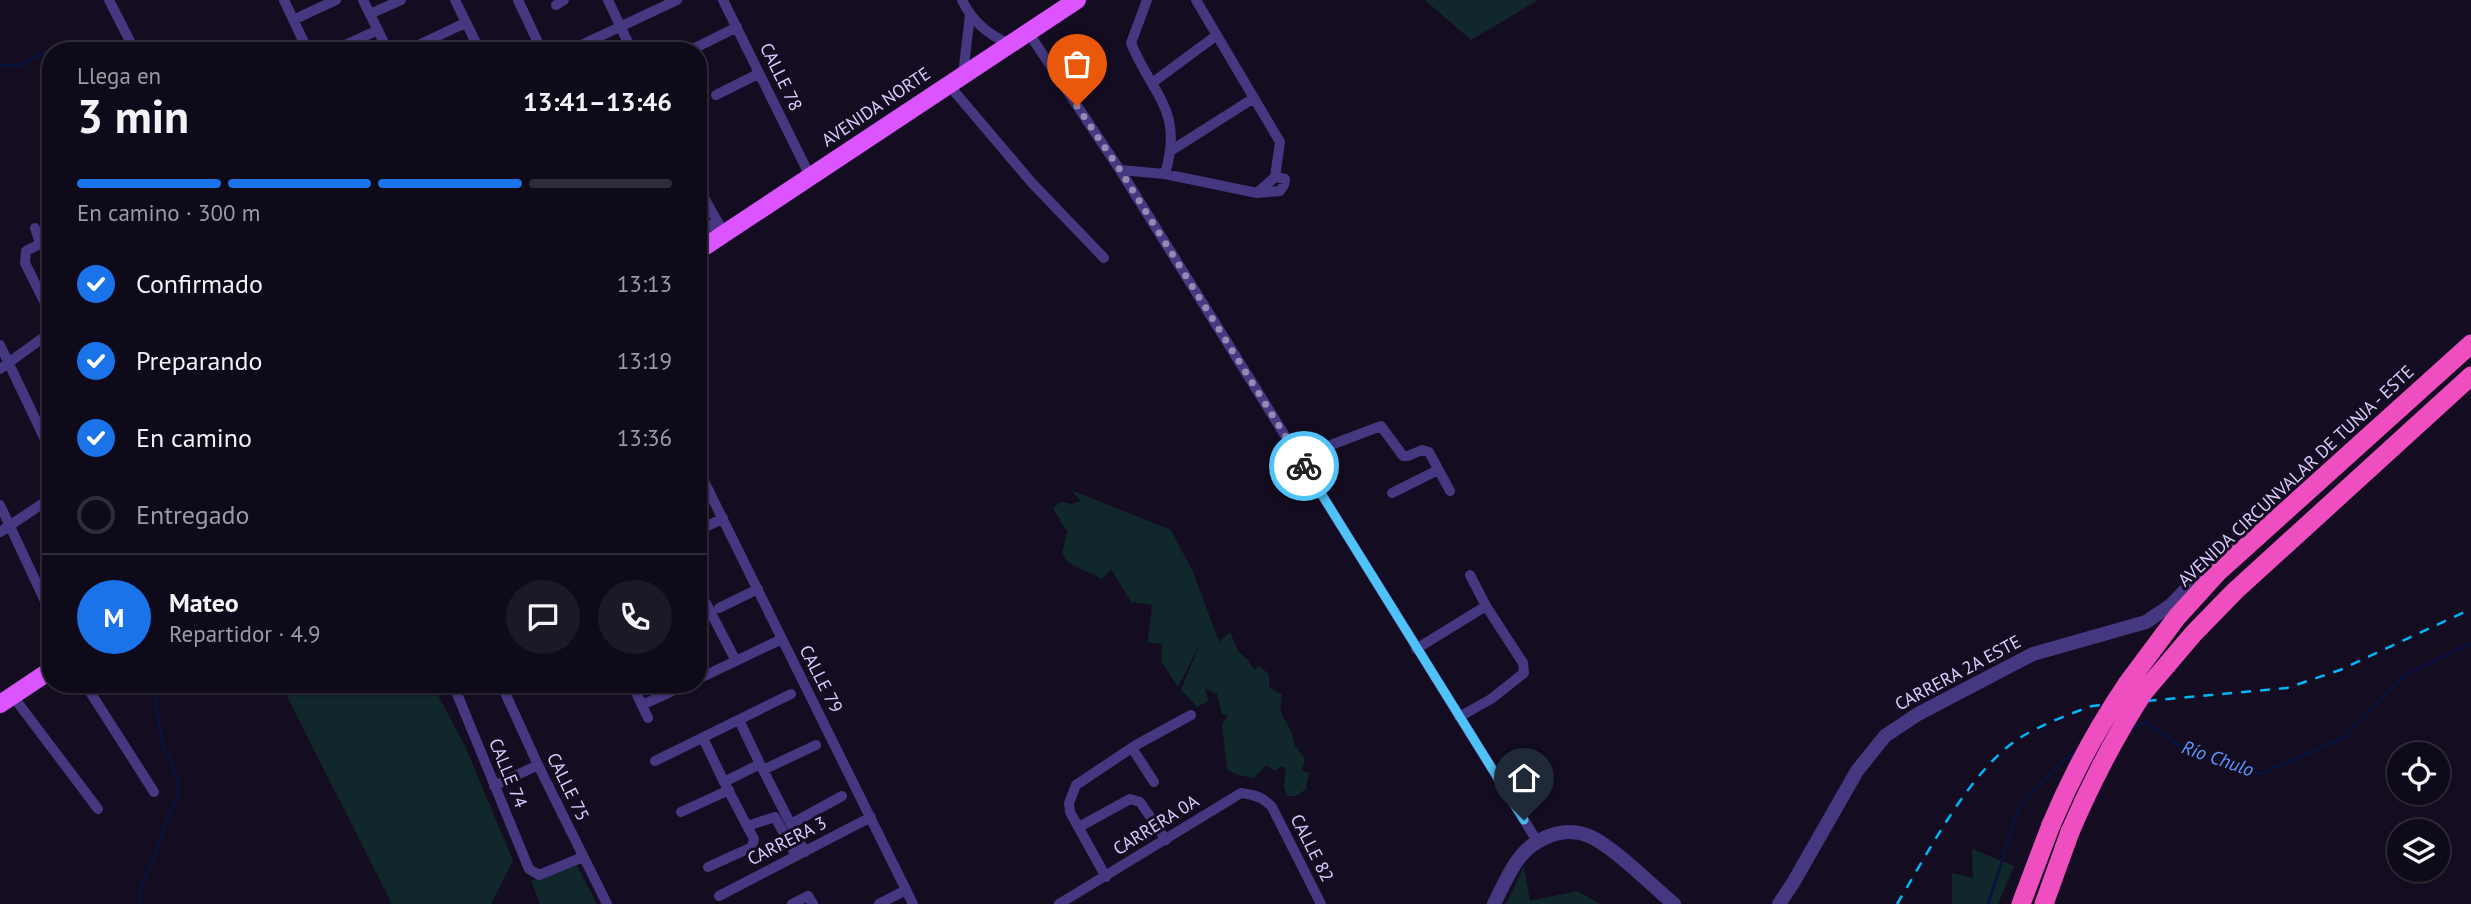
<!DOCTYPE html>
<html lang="es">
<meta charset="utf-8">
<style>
:root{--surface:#0f0a19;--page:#1d1826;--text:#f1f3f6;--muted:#9b9aa2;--line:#2f2b38;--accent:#1a73e8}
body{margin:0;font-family:"PT Sans",sans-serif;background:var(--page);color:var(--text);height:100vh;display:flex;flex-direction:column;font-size:26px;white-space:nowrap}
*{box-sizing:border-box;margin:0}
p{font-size:23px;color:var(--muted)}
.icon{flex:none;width:38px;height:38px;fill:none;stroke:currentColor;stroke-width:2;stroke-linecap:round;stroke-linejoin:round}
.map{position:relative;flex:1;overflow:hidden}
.sheet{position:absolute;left:42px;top:42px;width:665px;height:651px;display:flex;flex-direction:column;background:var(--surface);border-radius:28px;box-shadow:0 2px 5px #0004,0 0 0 2px var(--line)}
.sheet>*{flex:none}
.controls{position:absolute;left:2387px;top:742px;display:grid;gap:14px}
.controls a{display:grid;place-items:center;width:63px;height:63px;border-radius:50%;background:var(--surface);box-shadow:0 2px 5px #0004,0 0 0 2px var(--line);font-size:35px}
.pin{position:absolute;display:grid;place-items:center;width:60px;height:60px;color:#fff;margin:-72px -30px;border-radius:50% 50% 50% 0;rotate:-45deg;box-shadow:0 0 7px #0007}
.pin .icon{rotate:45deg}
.courier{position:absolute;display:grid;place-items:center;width:70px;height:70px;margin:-35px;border:5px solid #4fc3f7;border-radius:50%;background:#fff;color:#222;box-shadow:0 2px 9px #0007}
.summary em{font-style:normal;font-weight:700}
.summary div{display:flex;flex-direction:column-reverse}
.summary{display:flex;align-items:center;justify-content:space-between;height:119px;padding:0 35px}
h1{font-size:46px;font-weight:700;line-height:52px}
.bar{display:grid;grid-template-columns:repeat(4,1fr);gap:10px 7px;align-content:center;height:84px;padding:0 35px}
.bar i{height:9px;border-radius:5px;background:var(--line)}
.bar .on{background:var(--accent)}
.bar p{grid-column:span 4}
.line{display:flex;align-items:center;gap:18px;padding:0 35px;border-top:2px solid var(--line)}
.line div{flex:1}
.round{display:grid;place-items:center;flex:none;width:74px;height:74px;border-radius:37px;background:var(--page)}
ol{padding:0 35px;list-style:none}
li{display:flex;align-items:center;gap:21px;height:77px}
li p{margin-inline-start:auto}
li .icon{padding:7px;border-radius:50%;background:var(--accent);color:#fff;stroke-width:4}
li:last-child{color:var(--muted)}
li i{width:38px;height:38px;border:4px solid var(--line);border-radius:50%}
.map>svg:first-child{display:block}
.green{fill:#10282b}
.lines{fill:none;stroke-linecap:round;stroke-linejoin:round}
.stream{stroke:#08133f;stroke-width:2.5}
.minor{stroke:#463781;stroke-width:10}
.tertiary{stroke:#463781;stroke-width:14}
.primary{stroke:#dc54ff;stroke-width:18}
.trunk{stroke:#ee4ec0;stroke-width:19}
.rail{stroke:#00b6f8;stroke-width:2.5;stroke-dasharray:10 9;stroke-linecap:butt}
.trunk-bridge{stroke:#ee4ec0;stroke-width:19}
.done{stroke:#958ab1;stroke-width:7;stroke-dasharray:0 12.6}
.route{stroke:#4fc3f7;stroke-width:9}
.labels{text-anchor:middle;stroke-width:6;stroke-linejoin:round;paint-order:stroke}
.street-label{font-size:18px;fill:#dbcdff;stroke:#140d21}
.water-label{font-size:19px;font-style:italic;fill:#5b98ff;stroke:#140d21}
</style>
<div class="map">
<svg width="2471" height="904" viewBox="0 0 2471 904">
<rect width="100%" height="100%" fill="#140d21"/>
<!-- green -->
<path class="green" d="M1425 0H1538L1471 40Z
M1071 490 1171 530 1193 572 1219 642 1230 632 1238 651 1247 659 1254 670 1259 666 1269 674V687L1282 695C1278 719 1283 713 1291 731 1293 736 1293 743 1296 747 1300 753 1303 754 1305 761L1301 770 1309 773 1306 789 1296 796H1287L1284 787 1286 769 1281 766 1275 771 1266 765 1254 778 1237 775 1227 769 1222 725 1228 716 1222 714 1217 694 1205 688 1208 701 1197 707 1181 689 1202 640 1178 687 1161 661 1162 644 1148 642 1152 605 1131 602 1111 569 1102 579 1069 563 1062 553 1067 532 1053 508 1061 502 1072 504 1081 501Z
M299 684H432L465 746 513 861 491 904H392L284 690Z
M1972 849 2014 866 1998 904H1952V873L1973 878Z
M576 864 597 904H540L531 881Z
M1524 866 1530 901 1577 891 1600 904H1506Z"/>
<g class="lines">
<!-- stream -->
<path class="stream" d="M0 64C24 71 31 55 51 51
M2131 729 2146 722 2178 745 2260 774 2345 737 2404 676 2471 643
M139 904 141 890 179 790 176 773 162 742 153 689 156 684
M1988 904 2020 806 2066 758 2077 753"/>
<!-- minor -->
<path class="minor" d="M109 0 135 51
M284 0 308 51
M363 0 388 51
M455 0 480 51
M518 0 542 51
M608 0 632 51
M723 0 807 170
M962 0C972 21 988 35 1010 44
M1147 0 1131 43C1153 97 1184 109 1165 174
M1196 0 1280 142 1275 177
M556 5 564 0
M370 14 401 0
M293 20 336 0
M1028 32 1120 170 1537 841
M575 48 677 0
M332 51 378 30
M406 51 465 23
M689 51 737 27
M963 74 970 15
M1152 83 1217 35
M948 84 1032 183 1104 258
M716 95 758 74
M1172 150 1254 98
M1120 170 1165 174 1257 193 1280 191 1284 185 1285 179 1275 177 1257 193
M698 187 721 228
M35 228 39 240 38 245 26 251 25 263 51 315
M698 232 717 222
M0 345 51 452
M0 369 51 332
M1299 457 1381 426 1403 456H1408L1422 450 1429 452 1450 491
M698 469 913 904
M1392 493 1438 470
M0 505 51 614
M698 531 723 518
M0 532 51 498
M698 588 736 661
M719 608 758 589
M1416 649 1486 606
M698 679 782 639
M85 684 154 792
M453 684 529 869 539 875 583 857
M501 684 538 765 607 904
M632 684 648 718
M18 703 98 809
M642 705 688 684
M1459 717 1491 699 1524 673 1523 663 1486 606 1470 575
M739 720 760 764
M703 738 724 782
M1132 748 1154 782
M655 761 791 694
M763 770 816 745
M494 786 538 765
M681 812 729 790
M791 824 842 796
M1079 827 1130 799 1140 802 1166 840
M796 856 775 817 747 826 724 782 760 764 805 852
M708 867 752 847 754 839 747 826
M1106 877 1070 812 1069 803 1076 785 1136 745 1191 715
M719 896 871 817
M792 904 808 896 813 904
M879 904 906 890
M1059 904 1241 793C1255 795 1263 797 1272 807L1321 904"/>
<!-- tertiary -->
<path class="tertiary" d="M1494 904C1501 890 1508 874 1517 861 1532 839 1563 825 1589 836 1613 846 1652 886 1674 904
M1779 904 1793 883 1857 771 1885 736 1918 714 2033 654 2146 622 2171 605 2199 576 2230 550"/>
<!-- primary -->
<path class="primary" d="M698 251 1077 0
M0 704 51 670"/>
<!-- trunk -->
<path class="trunk" d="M2127 684 2177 617 2217 573 2471 344
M2143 693 2194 633 2235 591 2471 376
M2021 904 2051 825
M2044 904 2070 832"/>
<!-- rail -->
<path class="rail" d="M1897 904C1928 853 1969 772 2018 739 2040 725 2067 715 2092 706L2287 688 2340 670 2471 609"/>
<!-- trunk-bridge -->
<path class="trunk-bridge" d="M2051 825C2072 775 2096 730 2127 684
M2070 832C2091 783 2114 738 2143 693"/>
</g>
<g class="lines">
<!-- done -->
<path class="done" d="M1077 106 1120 170 1304 466"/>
<!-- route -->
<path class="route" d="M1304 466 1524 820"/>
</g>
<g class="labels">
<!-- street labels -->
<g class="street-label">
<text transform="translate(781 77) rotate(64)" y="6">CALLE 78</text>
<text transform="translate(876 107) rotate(-34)" y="6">AVENIDA NORTE</text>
<text transform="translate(2296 476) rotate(-43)" y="6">AVENIDA CIRCUNVALAR DE TUNJA - ESTE</text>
<text transform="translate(1958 673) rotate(-28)" y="6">CARRERA 2A ESTE</text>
<text transform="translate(821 679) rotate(63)" y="6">CALLE 79</text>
<text transform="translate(508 773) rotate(68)" y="6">CALLE 74</text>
<text transform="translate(568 787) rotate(64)" y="6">CALLE 75</text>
<text transform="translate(1156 825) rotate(-32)" y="6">CARRERA 0A</text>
<text transform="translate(787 841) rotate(-27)" y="6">CARRERA 3</text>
<text transform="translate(1312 848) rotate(63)" y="6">CALLE 82</text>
</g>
<!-- water labels -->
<g class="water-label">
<text transform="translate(2218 758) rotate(19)" y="7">Río Chulo</text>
</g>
</g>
</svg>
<div class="controls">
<a><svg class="icon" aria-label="locate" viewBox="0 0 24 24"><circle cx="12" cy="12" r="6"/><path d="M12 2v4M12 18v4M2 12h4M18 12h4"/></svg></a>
<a><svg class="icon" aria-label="layers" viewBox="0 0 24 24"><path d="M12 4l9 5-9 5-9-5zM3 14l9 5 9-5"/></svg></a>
</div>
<div class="pin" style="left:1077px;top:106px;background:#ea580c"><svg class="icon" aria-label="bag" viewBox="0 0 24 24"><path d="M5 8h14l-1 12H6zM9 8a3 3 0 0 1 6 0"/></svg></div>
<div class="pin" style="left:1524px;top:820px;background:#1f2937"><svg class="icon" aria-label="home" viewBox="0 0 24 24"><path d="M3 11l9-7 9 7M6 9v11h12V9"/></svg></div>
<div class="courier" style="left:1304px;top:466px"><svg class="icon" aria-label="bike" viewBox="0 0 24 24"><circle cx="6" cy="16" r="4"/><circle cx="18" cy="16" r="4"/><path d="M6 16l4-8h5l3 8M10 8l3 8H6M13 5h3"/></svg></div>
<section class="sheet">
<div class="summary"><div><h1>3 min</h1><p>Llega en</p></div><em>13:41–13:46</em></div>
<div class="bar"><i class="on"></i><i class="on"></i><i class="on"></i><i></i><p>En camino · 300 m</p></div>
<ol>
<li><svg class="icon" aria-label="check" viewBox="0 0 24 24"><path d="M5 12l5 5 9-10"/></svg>Confirmado<p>13:13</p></li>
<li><svg class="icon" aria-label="check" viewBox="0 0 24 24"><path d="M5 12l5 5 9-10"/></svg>Preparando<p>13:19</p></li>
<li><svg class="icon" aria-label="check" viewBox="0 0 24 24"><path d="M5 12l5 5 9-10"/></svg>En camino<p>13:36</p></li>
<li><i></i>Entregado</li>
</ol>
<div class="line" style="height:126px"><b class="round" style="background:var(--accent);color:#fff">M</b><div><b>Mateo</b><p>Repartidor · 4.9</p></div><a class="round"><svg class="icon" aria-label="chat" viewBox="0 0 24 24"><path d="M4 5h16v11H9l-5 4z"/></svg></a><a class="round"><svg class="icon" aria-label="phone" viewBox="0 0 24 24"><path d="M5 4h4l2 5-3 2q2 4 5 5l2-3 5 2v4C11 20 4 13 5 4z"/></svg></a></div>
</section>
</div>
